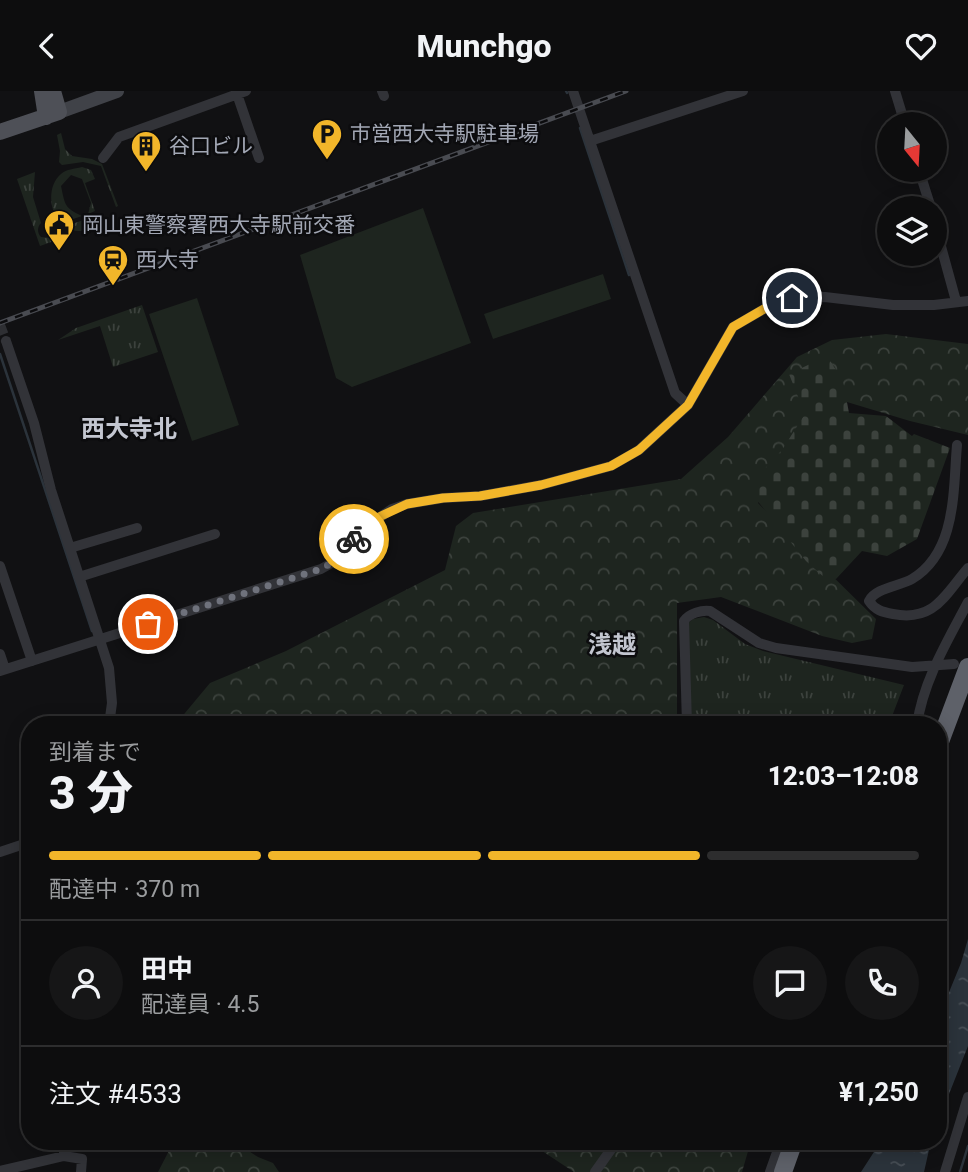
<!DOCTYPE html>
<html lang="ja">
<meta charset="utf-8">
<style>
:root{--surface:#0d0d0e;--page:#161617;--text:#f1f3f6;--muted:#9a9c9e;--line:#2d2d2e;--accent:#f2b62a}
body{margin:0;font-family:Roboto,"Noto Sans JP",sans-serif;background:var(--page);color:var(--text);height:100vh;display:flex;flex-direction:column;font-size:26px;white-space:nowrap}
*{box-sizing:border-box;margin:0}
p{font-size:23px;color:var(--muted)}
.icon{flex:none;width:38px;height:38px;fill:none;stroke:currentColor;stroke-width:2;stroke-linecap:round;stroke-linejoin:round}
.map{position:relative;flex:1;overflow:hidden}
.details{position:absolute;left:21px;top:625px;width:926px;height:434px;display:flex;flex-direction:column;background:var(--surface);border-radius:28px;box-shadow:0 4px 18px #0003,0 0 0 2px var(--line)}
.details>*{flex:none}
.needle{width:46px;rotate:162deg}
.controls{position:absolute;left:877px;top:21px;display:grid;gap:14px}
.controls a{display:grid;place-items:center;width:70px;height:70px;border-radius:50%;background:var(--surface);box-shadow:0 4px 18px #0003,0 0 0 2px var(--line);font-size:35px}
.pin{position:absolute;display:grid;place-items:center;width:60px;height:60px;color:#fff;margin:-30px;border:4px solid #fff;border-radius:50%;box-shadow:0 2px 7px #0007}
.courier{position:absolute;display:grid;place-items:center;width:70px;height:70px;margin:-35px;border:5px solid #f2b62a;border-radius:50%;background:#fff;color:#222;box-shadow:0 2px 9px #0007}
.head em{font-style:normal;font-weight:800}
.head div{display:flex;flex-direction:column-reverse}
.head{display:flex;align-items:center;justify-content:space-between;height:119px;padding:0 28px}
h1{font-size:46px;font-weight:800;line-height:52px}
.bar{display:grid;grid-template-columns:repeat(4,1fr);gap:10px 7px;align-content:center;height:84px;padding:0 28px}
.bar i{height:9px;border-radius:5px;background:var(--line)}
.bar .active{background:var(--accent)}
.bar p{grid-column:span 4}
.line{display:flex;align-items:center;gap:18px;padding:0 28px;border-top:2px solid var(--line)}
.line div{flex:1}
.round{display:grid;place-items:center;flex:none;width:74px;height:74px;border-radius:37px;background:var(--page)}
header{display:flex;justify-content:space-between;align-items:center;height:91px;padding:0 28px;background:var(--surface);font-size:32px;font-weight:800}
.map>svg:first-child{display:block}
.grass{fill:url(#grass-tufts)}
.forest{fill:url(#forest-crowns)}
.cemetery{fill:url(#cemetery-stones)}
.pitch{fill:#1e251f}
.water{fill:url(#water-ripples)}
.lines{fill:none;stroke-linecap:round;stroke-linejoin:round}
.stream{stroke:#2b333b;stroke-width:2.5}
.street-tunnel{stroke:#2e2f33;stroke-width:10;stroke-dasharray:10 5;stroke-linecap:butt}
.street{stroke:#323338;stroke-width:10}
.secondary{stroke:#404248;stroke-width:14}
.primary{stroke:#4e5057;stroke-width:16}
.highway{stroke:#5e6169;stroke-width:18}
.rail-casing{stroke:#494b51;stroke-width:5}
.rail{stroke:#0c0c0e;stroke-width:2.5;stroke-dasharray:8;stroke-linecap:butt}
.done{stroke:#6f727c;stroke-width:7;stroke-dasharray:0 12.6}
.route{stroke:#f2b62a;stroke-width:9}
.labels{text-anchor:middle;stroke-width:5;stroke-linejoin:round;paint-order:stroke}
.poi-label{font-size:21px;fill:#a2a7b4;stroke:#0c0c0e;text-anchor:start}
.quarter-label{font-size:24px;font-weight:bold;fill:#c3c6d0;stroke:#0c0c0e}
</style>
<header><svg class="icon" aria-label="back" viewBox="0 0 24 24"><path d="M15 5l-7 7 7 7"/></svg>Munchgo<svg class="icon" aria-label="heart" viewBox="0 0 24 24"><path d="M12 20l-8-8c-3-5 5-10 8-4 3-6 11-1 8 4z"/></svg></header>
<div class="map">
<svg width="968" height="1081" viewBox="0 0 968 1081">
<defs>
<pattern id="grass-tufts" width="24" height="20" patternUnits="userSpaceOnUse" patternTransform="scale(1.75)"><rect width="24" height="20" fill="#1e251f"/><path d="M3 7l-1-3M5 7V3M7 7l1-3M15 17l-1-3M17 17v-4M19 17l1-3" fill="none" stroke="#3c423d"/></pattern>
<pattern id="forest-crowns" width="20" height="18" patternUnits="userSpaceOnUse" patternTransform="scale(1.75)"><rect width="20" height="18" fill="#1e251f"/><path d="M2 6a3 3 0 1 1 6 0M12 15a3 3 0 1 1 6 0" fill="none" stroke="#3c423d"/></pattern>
<pattern id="cemetery-stones" width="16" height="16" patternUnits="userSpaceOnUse" patternTransform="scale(1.75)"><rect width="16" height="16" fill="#1e251f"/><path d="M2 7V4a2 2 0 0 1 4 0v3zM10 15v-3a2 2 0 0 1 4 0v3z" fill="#3c423d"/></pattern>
<pattern id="water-ripples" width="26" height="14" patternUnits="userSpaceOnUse" patternTransform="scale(1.75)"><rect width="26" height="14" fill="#2b333b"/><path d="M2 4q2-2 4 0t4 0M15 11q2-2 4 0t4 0" fill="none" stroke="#474e55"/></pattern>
</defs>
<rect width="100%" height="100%" fill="#111113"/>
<!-- grass -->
<path class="grass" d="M61 42 65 58 72 65 92 68 102 73 118 115 116 116 101 75 83 71 62 74 59 71 60 60 57 44Z
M82 76 91 79 95 88 85 92 95 120 88 123 91 112 82 88 71 84 61 95C65 115 65 117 82 125L67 130 69 134 95 125 98 134C90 138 81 142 72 139 50 133 44 97 61 83 67 78 74 78 82 76Z
M35 81 33 106 41 132C37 136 37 142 41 146L51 147 54 150 40 155 17 88Z
M142 214 158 261 113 276 100 235 58 249 76 237Z
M704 526 713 529 745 553 763 560 904 594 889 633H690L687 533 693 528Z"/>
<!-- forest -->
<path class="forest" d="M886 243 968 253V344L910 330 837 308 803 334 758 412 876 528 872 548 852 552 822 545 721 506 677 512V633L175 634 210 592 286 560 445 479 456 435 473 422 681 388 728 346 797 266 832 249Z
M174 1050H233L258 1066 273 1072 279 1081H158Z
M530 1050H751L742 1081H574L533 1054Z"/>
<!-- cemetery -->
<path class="cemetery" d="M827 265 843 290 849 322 886 325 912 345 914 343 950 357 917 448 887 465 862 460 836 488 825 487 806 470 747 397 782 359 805 323 789 283Z"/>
<!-- pitch -->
<path class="pitch" d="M423 117 471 252 352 296 336 287 300 164Z
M603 183 611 208 493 248 484 223Z
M197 207 239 334 192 350 149 223Z"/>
<!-- water -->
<path class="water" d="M968 848V955L938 1031V928L961 872Z
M881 1050H931L924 1081H861Z"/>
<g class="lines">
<!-- stream -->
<path class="stream" d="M566 0 567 2
M580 37 629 184
M0 263 92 540
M960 1081 968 1055"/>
<!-- street-tunnel -->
<path class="street-tunnel" d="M0 234 6 250"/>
<!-- street -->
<path class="street" d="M382 0 384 5
M573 0 675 302 688 314
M895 0 905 33
M237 3 259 67
M590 50 743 0
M103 67 119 46 246 0
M919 79 931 117
M934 130 956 210
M6 250 34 332 51 399 109 577 112 612 109 634
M957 354C953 399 957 461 912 488 900 495 875 497 869 510 875 519 882 521 893 523 934 531 944 505 968 477
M70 457 137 437
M0 475 32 570
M79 486 215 443
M0 563 5 578
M0 580 321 478 337 469 364 437 392 418 407 413 443 407 480 405 541 394 611 375 639 359 688 314 733 236 764 218 792 207 825 206 893 214H934L968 210
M687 634 684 530C689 522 702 519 710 520L759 552 776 557 912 576 954 573
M917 634C923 590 948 549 968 511
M0 761 30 751
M64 1065V1050
M0 1080 64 1065 82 1068 81 1081
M595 1081 617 1050
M770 1081 781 1050
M945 1081 968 1006"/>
<!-- secondary -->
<path class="secondary" d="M59 21 117 0"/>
<!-- primary -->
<path class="primary" d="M42 0 46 26
M0 41 59 21 53 0"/>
<!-- highway -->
<path class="highway" d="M938 656 968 576
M783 1081 794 1050"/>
<!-- rail casing -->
<g class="rail-casing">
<path id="rail" d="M0 232 626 0"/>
</g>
<!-- rail -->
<use href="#rail" class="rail"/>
</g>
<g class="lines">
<!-- done -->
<path class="done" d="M148 533 321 478 337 469 354 448"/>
<!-- route -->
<path class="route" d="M354 448 364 437 379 426 407 413 443 407 480 405 541 394 611 375 639 359 688 314 733 236 764 218 792 207"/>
</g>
<!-- icons -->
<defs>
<g id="parking-pin" transform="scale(1.575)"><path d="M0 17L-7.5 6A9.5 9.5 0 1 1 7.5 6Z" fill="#f2b62a" stroke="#0c0c0e"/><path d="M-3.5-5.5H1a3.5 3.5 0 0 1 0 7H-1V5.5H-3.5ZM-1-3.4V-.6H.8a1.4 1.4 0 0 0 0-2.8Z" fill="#111"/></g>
<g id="building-pin" transform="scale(1.575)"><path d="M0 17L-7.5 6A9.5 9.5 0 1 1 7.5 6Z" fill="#f2b62a" stroke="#0c0c0e"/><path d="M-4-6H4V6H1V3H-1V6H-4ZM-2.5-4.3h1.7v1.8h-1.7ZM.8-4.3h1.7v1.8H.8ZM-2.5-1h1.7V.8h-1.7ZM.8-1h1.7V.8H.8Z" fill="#111"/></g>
<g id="civic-pin" transform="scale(1.575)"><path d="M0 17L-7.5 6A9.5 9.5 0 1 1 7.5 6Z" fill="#f2b62a" stroke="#0c0c0e"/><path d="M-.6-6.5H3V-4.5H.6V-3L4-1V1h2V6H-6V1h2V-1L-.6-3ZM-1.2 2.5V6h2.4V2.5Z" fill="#111"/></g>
<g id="station-pin" transform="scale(1.575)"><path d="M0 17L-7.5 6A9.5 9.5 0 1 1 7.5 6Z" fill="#f2b62a" stroke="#0c0c0e"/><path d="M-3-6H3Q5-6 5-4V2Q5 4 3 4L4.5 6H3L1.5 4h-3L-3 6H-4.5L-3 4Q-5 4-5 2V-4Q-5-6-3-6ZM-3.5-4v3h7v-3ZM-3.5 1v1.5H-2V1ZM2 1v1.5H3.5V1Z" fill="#111"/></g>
</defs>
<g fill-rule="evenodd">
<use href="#parking-pin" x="327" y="43"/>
<use href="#building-pin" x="146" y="55"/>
<use href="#civic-pin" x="59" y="134"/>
<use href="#station-pin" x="113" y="169"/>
</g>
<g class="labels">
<!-- poi labels -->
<g class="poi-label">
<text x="350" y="50">市営西大寺駅駐車場</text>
<text x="169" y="62">谷口ビル</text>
<text x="82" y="141">岡山東警察署西大寺駅前交番</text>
<text x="136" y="176">西大寺</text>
</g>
<!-- quarter labels -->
<g class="quarter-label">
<text x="129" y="346">西大寺北</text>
<text x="612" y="562">浅越</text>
</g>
</g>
</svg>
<div class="controls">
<a><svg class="needle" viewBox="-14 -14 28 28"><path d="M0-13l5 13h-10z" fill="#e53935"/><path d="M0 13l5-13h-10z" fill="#9a9c9e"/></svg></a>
<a><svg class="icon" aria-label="layers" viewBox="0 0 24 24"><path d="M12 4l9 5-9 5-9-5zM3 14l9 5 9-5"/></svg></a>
</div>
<div class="pin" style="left:148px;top:533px;background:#ea580c"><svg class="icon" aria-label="bag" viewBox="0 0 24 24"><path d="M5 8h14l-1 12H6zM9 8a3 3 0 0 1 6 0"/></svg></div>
<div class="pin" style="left:792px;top:207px;background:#1f2937"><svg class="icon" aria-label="home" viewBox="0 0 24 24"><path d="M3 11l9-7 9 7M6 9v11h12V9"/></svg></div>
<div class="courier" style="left:354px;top:448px"><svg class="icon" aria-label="bike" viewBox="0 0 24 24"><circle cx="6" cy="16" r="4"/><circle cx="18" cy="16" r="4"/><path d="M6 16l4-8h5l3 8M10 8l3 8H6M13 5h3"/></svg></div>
<section class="details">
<div class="head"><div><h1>3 分</h1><p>到着まで</p></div><em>12:03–12:08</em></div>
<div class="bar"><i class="active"></i><i class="active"></i><i class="active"></i><i></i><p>配達中 · 370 m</p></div>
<div class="line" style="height:126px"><a class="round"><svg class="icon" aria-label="person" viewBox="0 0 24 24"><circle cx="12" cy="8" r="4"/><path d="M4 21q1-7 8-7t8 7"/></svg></a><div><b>田中</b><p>配達員 · 4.5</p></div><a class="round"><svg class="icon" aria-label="chat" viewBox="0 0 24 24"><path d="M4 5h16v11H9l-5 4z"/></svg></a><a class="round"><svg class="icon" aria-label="phone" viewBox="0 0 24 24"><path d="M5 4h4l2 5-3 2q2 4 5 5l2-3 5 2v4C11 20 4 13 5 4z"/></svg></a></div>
<div class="line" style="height:91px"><div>注文 #4533</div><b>¥1,250</b></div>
</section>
</div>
